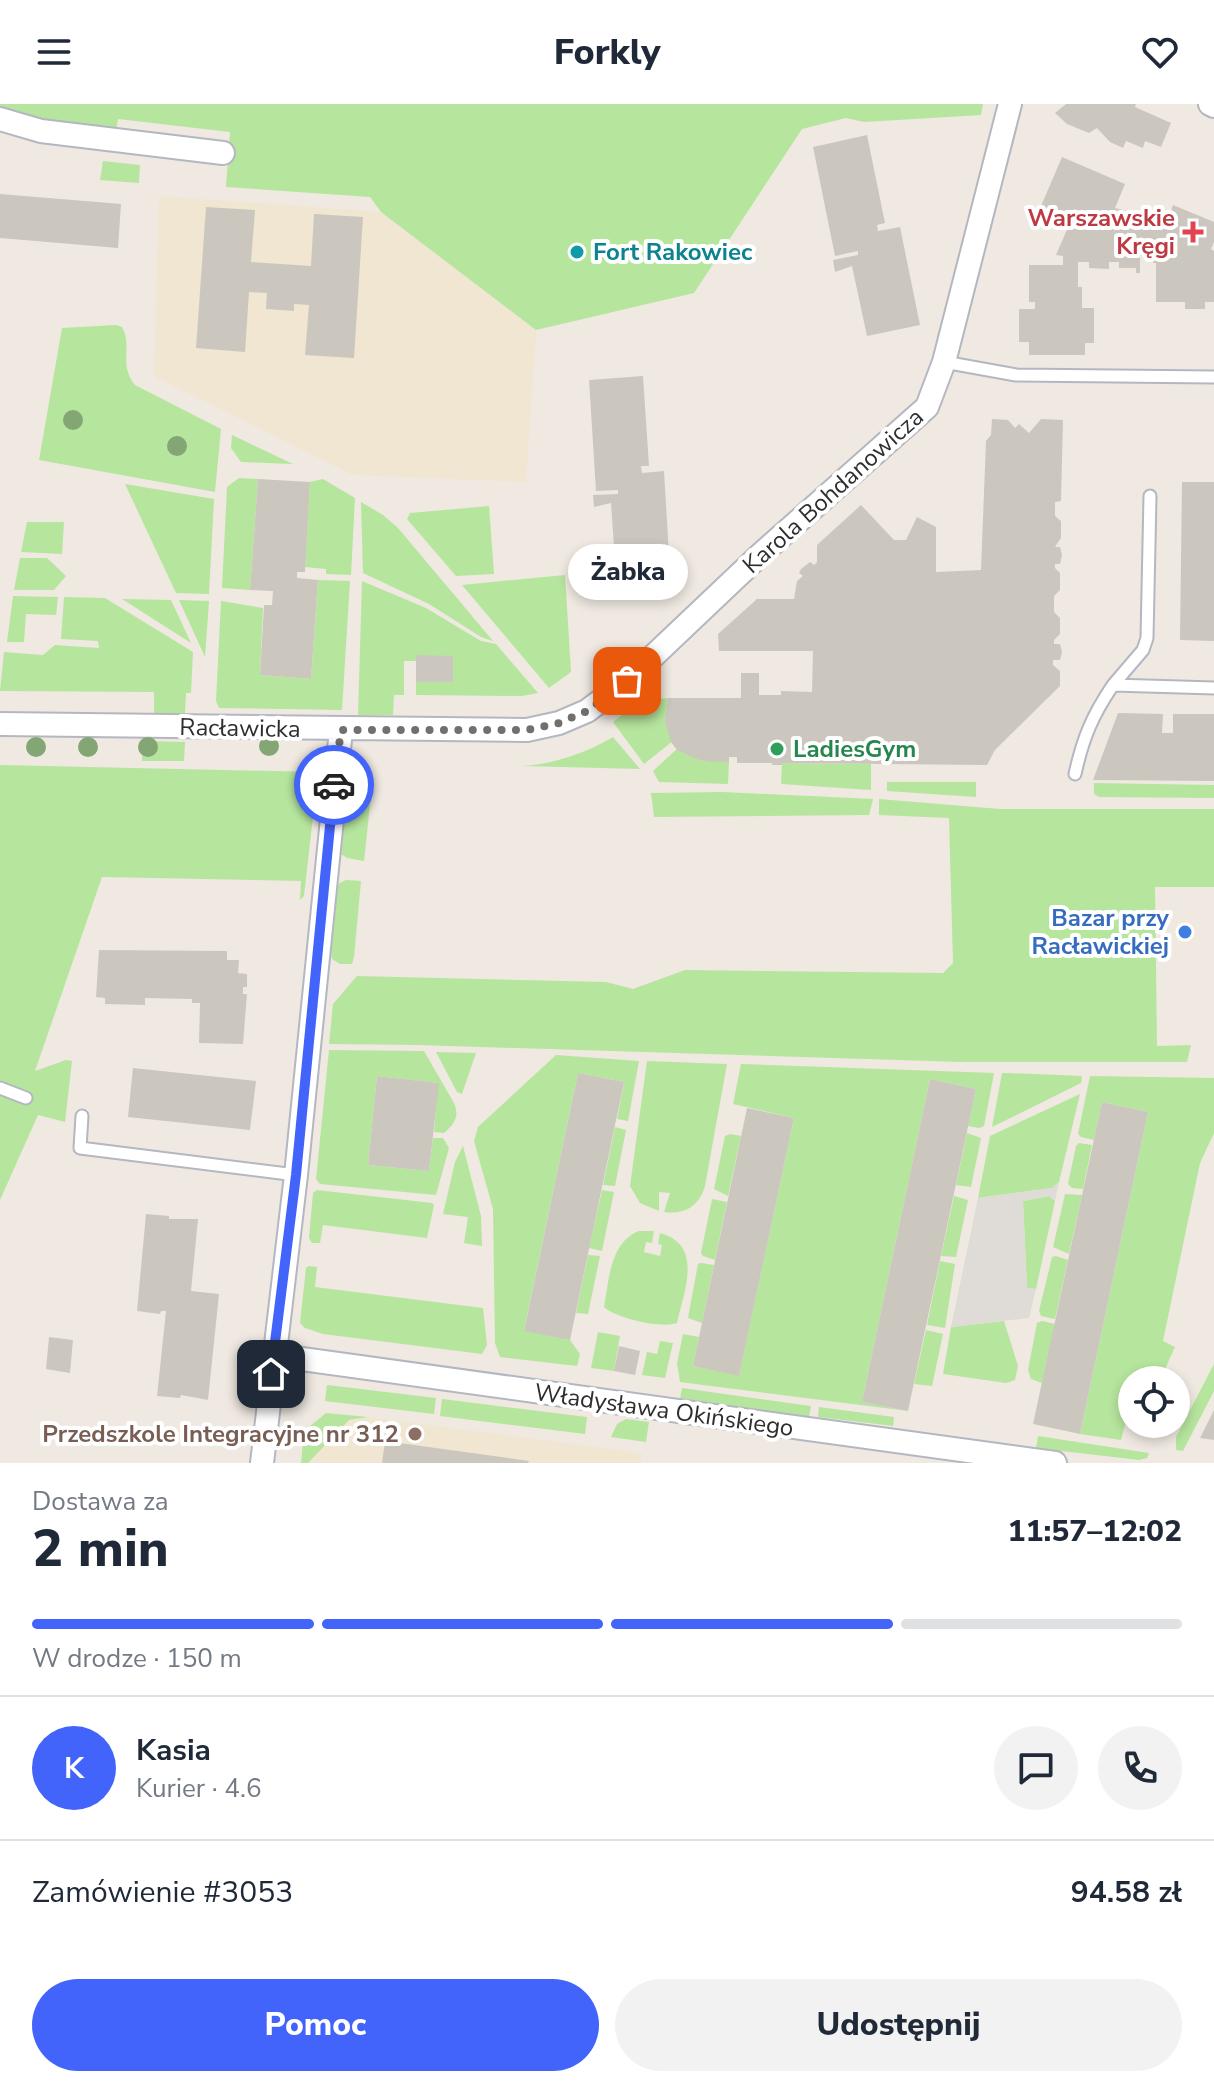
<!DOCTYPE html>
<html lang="pl">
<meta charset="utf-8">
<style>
:root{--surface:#fff;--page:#f2f2f3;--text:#1f2937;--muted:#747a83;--line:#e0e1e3;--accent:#4264fb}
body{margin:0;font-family:"Nunito Sans",sans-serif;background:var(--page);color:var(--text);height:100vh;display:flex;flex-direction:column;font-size:30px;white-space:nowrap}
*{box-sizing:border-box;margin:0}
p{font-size:26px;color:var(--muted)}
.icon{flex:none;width:44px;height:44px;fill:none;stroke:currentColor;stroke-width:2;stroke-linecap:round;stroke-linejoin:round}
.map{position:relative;height:1359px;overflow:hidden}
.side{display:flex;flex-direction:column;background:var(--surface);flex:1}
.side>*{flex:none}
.controls{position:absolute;left:1118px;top:1262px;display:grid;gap:16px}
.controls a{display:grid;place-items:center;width:72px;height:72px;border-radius:50%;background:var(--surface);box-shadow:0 4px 12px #0003;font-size:40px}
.pin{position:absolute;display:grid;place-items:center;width:68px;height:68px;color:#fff;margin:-34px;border-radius:16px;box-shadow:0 4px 12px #0006}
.courier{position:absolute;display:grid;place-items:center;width:80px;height:80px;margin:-40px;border:6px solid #4264fb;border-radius:50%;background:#fff;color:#222;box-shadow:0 2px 10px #0007}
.bubble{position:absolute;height:56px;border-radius:28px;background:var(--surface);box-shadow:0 4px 12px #0003;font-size:26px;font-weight:800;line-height:56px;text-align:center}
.head em{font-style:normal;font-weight:800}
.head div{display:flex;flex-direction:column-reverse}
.head{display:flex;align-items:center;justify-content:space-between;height:136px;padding:0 32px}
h1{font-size:52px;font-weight:800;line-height:60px}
.bar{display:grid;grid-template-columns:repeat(4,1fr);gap:12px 8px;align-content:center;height:96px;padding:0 32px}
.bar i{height:10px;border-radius:6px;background:var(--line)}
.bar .current{background:var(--accent)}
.bar p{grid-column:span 4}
.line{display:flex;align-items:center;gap:20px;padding:0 32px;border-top:2px solid var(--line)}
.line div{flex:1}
.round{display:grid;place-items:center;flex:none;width:84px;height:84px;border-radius:42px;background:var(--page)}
.button{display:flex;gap:16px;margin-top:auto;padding:16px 32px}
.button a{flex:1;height:92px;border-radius:48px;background:var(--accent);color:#fff;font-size:32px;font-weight:800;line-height:92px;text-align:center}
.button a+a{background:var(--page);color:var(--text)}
header{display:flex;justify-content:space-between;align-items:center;height:104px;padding:0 32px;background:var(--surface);font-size:36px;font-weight:800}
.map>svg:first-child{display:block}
.education{fill:#f0e6d1}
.green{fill:#b6e59e}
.plaza{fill:#dfdcd8}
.building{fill:#cbc7bf}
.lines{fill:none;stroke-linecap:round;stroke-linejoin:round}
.service-casing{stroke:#b4b7c1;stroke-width:15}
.minor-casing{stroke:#b4b7c1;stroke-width:26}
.service{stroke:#fff;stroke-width:11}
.minor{stroke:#fff;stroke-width:22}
.tree{fill:#84a574}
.done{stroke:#726f6d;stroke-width:8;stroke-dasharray:0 14.4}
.route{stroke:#4264fb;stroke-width:10}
.health-dot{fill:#e0444e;stroke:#fff;stroke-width:3}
.culture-dot{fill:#0f9aa8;stroke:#fff;stroke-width:3}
.leisure-dot{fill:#2e9e5b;stroke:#fff;stroke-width:3}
.shop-dot{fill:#3f7fe0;stroke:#fff;stroke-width:3}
.education-dot{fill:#8d6e63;stroke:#fff;stroke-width:3}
.labels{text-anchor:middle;stroke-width:8;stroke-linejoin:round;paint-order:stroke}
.health-label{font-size:24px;font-weight:bold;fill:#be3a42;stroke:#fff;text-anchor:end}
.culture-label{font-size:24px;font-weight:bold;fill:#0d838f;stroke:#fff;text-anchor:start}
.street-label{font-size:24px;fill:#2e2e2e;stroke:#fff}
.leisure-label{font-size:24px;font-weight:bold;fill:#27864d;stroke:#fff;text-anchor:start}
.shop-label{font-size:24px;font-weight:bold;fill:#366cbe;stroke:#fff;text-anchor:end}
.education-label{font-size:24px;font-weight:bold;fill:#785e54;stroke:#fff;text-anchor:end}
</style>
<header><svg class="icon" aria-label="menu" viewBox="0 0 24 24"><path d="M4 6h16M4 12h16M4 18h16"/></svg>Forkly<svg class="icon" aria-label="heart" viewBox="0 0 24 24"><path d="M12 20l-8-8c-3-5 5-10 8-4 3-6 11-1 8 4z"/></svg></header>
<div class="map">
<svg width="1214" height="1359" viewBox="0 0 1214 1359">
<rect width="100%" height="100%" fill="#efe9e1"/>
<!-- education -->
<path class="education" d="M159 92 381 108 536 226 526 378 353 371 154 272Z
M368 1313 642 1349 640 1359H308L349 1316Z"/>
<!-- green -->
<path class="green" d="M0 0H983L981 11 864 18 846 14 802 25 694 189 536 226 381 108 370 93 226 83 230 28 118 15 116 27 59 20 0 6Z
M103 57 140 61 139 79 100 76Z
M116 221 122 223C133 242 118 261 135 281L221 325 215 388 39 356 62 224Z
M232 331 293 360 241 358 231 344Z
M239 374 258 375 250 486 222 484 227 383Z
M323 375 355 394 351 471 326 470V465L305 463 310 378Z
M125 380 214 395 209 490 176 489Z
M361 398 383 411 398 424 493 537 481 533 429 500 363 469Z
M489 402 494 470 456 472 407 415 410 409Z
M27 418H64L62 450 21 448Z
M20 454H47L66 472 54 486H14Z
M565 471 571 568 549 584 462 481Z
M318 476 350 477 342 606 219 604 216 597 221 497 263 504 260 571 311 575Z
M362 477 426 504 481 537 496 540 538 589 522 592 416 591V578H453L416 557H404V591H394L393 611H358Z
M13 492 58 493 56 511 26 510 24 538H7Z
M64 493 105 494 193 548 191 589H186L185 609H154V588L0 587 4 548 43 551 55 541 99 544 98 537 61 535Z
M122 495 171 496 191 539Z
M179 496 209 497 205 553Z
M668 594 665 617 673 637 644 660 613 618 638 598Z
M613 633 640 665 523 662C554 660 586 649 613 633Z
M146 637 185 638 184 657H142V639Z
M678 644 699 656 729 658 728 680 659 678 653 667Z
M782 659 871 660V686L781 680Z
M0 661 318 668 304 792 300 796 301 777 102 773 35 967 66 956 72 957 65 1018 38 1011 0 1096Z
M349 672 373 673 364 757 347 754 341 750Z
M887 678H976V693L887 687Z
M1094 679 1214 681V694L1099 693 1094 690Z
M722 688 873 695 869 711 654 713 651 689Z
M879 695 1000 705H1214V783H1155L1157 942 1191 941 1187 958H962L418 941 329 940 333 900 357 872 606 878 633 885 685 866 943 869 953 859 949 714 879 711Z
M346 776 361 777 354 853 352 860H340L332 855 331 847 338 780Z
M329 946 424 947 454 999C460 1013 454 1020 444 1029L434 1028 438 979 377 972 368 1061 429 1067 433 1034H443L449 1044 436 1091 320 1080 316 1075Z
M436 948 476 949 462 990 457 988Z
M556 951 639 957 628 1017 617 1015 624 978 578 969 524 1226 570 1236 580 1250 577 1262 500 1253 495 1239 493 1105 474 1037 478 1023Z
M647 957 727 960 705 1082C699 1102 685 1111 664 1108L670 1089 659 1088V1107L640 1099 630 1082Z
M741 960 994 969 984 1022 979 1024 968 1022 976 985 930 975 862 1298 908 1307 680 1278 677 1259 683 1230 699 1233 693 1262 739 1271 794 1014 733 1000Z
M1002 969H1007L1082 972 1081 979 992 1023Z
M1090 972 1214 974V1029L1200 1059 1163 1237 1175 1243 1160 1276H1132V1295L1121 1336 1080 1330 1148 1008 1102 998 1094 1036 1081 1033 1078 1030Z
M1080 990 1059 1078 1052 1084 978 1094 990 1032Z
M615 1023 626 1026 615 1082 603 1081Z
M967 1029 981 1034 971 1083 956 1081Z
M730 1030 741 1032 728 1092 714 1085 725 1032Z
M1079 1039 1092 1041 1083 1085 1072 1084 1068 1080 1076 1042Z
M463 1042 481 1112 482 1142 464 1139 468 1113 443 1110 455 1058Z
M317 1086 432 1099 434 1101 427 1134 323 1121 320 1139H312L309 1134 313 1089Z
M602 1086 614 1088 602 1147 589 1144Z
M1065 1090 1082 1091 1069 1150 1053 1143Z
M954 1092 968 1096 956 1153 941 1152Z
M1049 1092 1055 1097 1036 1185 1027 1184 1023 1097Z
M712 1095 727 1098 715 1156 703 1152 701 1149Z
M639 1127H654L652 1139 646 1138 644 1148 660 1152 662 1141 658 1140 660 1129C704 1141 684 1187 677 1219 661 1225 616 1214 604 1203 609 1176 610 1138 639 1127Z
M588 1151 600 1152 588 1210 576 1209Z
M1056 1152 1068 1156 1055 1215 1041 1212 1039 1207 1052 1153Z
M940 1157 955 1160 945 1224 927 1221Z
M701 1159 714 1161 702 1219 688 1214 698 1160Z
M309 1162 317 1163 315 1183 483 1204 487 1241 482 1250 323 1230 305 1224 300 1219 306 1164Z
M1004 1217 1018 1262 1015 1276 1006 1279 943 1270 951 1223Z
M1042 1217 1055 1220 1042 1279 1031 1275 1028 1266 1037 1219Z
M926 1226 943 1230 932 1282 914 1280Z
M598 1228 620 1232 614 1267 591 1264Z
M660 1237 673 1239 665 1274 642 1271 647 1248 657 1250Z
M1214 1260V1287L1183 1347 1176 1346V1333Z
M327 1281 436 1294 434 1310 325 1297Z
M682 1284 811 1302 809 1313 680 1295Z
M442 1295 587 1313 585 1330 440 1312Z
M819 1303 894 1313 893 1322 818 1313Z
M326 1309 368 1313 349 1316 308 1359H301L304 1327Z
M626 1315 649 1318 646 1338 611 1333 617 1320Z
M1038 1332 1149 1349 1147 1354 1139 1356 1036 1344Z"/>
<!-- plaza -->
<path class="plaza" d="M1059 1078 1055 1097 1049 1092 1023 1097 1027 1184 1036 1185 1029 1214 951 1223 978 1094 1052 1084Z"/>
<!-- building -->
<path class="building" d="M1066 0H1136L1135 3 1171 19 1161 43 1145 37 1143 44 1126 37 1123 44 1110 38 1097 24 1089 29 1067 20 1055 9Z
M867 31 885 119 877 121 878 127 900 123 920 221 867 232 852 162 835 168 833 156 858 151V147L835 152 813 43Z
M1062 53 1125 80 1115 104 1131 108V116H1126V123H1156L1164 106 1170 110 1173 101 1214 118V138L1211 145 1214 147V198H1205V205H1185V198H1156V159H1153V152H1140V169H1136V164H1119V158H1109V165L1089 164V158H1078V183H1082V204H1094V239H1085V251H1029V238H1019V205H1035V198H1029V161H1063V152L1056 151 1069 121 1057 116 1060 110 1041 102Z
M0 90 121 100 118 144 0 134Z
M206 103 255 106 251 158 311 162 314 110 363 113 354 254 305 251 309 201 294 200V207L266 205 267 189 249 188 245 248 196 244Z
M643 272 649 362H641L642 369 664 367 670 468 616 471 611 399 594 403 593 391 618 390V386L596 387 589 276Z
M992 315 1008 316 1015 324 1019 320 1029 329 1041 315 1063 316 1061 397 1055 398V412L1061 417V434L1055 443H1060L1062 451 1060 460H1055V464L1060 469V486L1054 492V508L1060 514V530L1054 536V540H1060L1062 548 1060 556H1053V561L1060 567V582L995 646 987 661 782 659V661H772V659H737V653H729V658H712L699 656 677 646 671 638 665 617 668 594H741V569H759V591H781V587L812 588 813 547H719L718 530 757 495H794L797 477 803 472 799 469 801 465 810 458 814 461 817 458V441L861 401 894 436H906L917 413 936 423V468L981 466 986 337 991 331Z
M258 375 310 378 305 468H297V474L318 476 311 575 260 571 264 501H272L273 487 250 486Z
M1182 378H1214V537L1180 536Z
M416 551 453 552V578H416Z
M1118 609 1163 610 1162 629H1173V610H1214V677L1093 676Z
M99 846 227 847V856H239L238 869 247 870V883H243V890H247L243 940 199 939 200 899H192V895L145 894V901L105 900V894L96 893Z
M133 964 256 977 250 1026 128 1013Z
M578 969 624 978 570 1236 524 1227Z
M377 972 439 979 429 1067 368 1061Z
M930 975 976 985 908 1307 862 1298Z
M1102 998 1148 1008 1080 1330 1033 1320Z
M747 1004 794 1014 739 1272 693 1262Z
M146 1110 169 1112V1115H198L191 1187 219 1190 208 1296 181 1291 180 1294 157 1292 166 1207H161L160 1210 137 1207Z
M49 1233 73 1236 70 1269 46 1265Z
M619 1242 640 1247 635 1271 614 1267Z
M1214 1306V1336L1200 1334Z
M385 1337 529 1357 528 1359H382Z"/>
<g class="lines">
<!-- service casing -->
<g class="service-casing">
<path id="service" d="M944 258 1016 271 1214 273
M1113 581 1143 546 1147 534 1150 392
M1075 670C1083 634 1092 612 1113 581L1214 584
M0 984 26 994
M82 1012 80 1044 296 1071"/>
</g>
<!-- minor casing -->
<g class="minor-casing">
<path id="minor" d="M1210 0 1214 2
M0 15 41 27 223 49
M0 620 527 626 559 619 587 607 627 577 760 451 927 303 944 258 1010 0
M273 1251 1055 1359
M262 1359 296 1071 341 626"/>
</g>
<!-- service -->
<use href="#service" class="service"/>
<!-- minor -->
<use href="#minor" class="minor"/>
</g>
<!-- trees -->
<g class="tree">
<circle cx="73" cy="316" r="10"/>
<circle cx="177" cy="342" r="10"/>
<circle cx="269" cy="642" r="10"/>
<circle cx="36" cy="643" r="10"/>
<circle cx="88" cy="643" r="10"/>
<circle cx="148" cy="643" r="10"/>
</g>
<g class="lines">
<!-- done -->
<path class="done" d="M334 681 341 626H527L559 619 587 607 627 577"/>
<!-- route -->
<path class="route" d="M271 1270 296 1071 334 681"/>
</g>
<!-- markers -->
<path class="health-dot" d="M1189 116h8v8h8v8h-8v8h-8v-8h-8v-8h8z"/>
<circle class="culture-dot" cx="577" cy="148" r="8"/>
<circle class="leisure-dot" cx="777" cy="645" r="8"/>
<circle class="shop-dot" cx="1185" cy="828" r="8"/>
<circle class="education-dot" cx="415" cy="1330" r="8"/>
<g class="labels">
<!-- health labels -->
<g class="health-label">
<text x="1175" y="122">Warszawskie<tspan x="1175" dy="28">Kręgi</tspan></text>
</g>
<!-- culture labels -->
<g class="culture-label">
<text x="593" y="156">Fort Rakowiec</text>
</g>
<!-- street labels -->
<g class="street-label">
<text transform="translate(833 387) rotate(-42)" y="8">Karola Bohdanowicza</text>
<text transform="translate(240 624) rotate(1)" y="8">Racławicka</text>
<text transform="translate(664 1306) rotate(8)" y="8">Władysława Okińskiego</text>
</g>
<!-- leisure labels -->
<g class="leisure-label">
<text x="793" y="653">LadiesGym</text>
</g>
<!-- shop labels -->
<g class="shop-label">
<text x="1169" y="822">Bazar przy<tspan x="1169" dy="28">Racławickiej</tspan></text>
</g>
<!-- education labels -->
<g class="education-label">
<text x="399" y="1338">Przedszkole Integracyjne nr 312</text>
</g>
</g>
</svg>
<div class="controls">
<a><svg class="icon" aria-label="locate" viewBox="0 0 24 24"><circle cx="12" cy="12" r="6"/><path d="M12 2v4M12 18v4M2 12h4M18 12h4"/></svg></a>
</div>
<div class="pin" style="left:627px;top:577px;background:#ea580c"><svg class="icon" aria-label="bag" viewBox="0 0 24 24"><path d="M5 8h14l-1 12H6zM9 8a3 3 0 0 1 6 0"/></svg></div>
<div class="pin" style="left:271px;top:1270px;background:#1f2937"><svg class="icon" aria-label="home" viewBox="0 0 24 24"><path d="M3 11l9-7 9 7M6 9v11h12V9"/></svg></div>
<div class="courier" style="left:334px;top:681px"><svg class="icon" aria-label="car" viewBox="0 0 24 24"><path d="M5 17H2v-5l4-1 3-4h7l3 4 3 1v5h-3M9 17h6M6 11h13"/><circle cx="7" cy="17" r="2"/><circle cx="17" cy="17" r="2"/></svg></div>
<div class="bubble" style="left:568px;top:440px;width:120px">Żabka</div>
</div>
<section class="side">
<div class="head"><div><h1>2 min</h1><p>Dostawa za</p></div><em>11:57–12:02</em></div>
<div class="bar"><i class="current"></i><i class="current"></i><i class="current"></i><i></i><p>W drodze · 150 m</p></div>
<div class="line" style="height:144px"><b class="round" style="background:var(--accent);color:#fff">K</b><div><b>Kasia</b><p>Kurier · 4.6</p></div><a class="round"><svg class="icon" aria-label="chat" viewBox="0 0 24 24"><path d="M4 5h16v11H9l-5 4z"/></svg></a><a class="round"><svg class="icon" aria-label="phone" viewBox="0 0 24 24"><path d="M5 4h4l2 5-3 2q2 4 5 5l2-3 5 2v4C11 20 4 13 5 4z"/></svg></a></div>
<div class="line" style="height:104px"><div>Zamówienie #3053</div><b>94.58 zł</b></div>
<div class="button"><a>Pomoc</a><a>Udostępnij</a></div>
</section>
